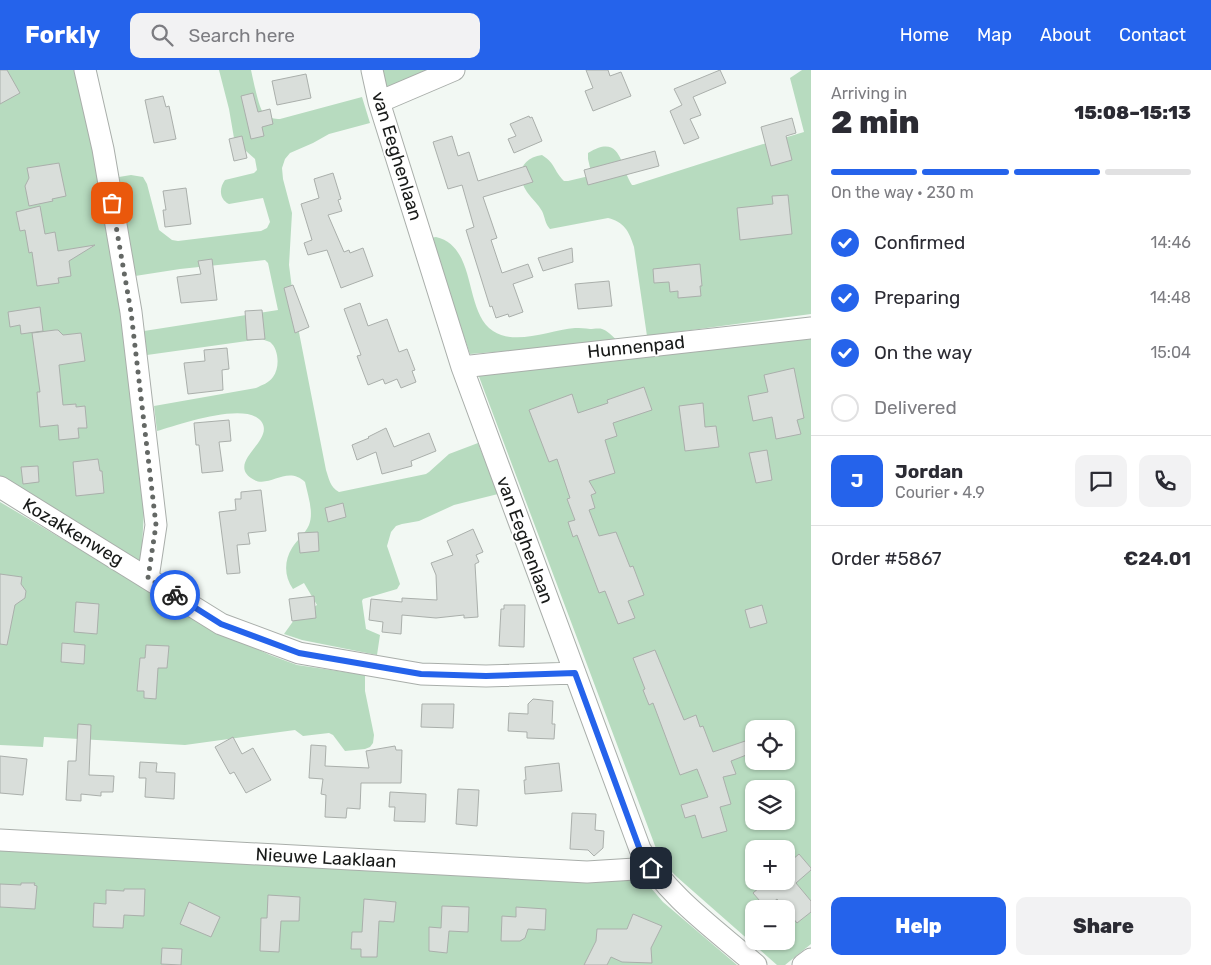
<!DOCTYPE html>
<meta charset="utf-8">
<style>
:root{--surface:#fff;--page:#f2f2f3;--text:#2b2b33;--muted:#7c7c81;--line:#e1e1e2;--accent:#2563eb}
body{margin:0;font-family:Rubik,sans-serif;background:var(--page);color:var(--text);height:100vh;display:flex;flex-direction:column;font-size:19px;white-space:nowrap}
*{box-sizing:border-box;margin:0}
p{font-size:16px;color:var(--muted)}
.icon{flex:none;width:28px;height:28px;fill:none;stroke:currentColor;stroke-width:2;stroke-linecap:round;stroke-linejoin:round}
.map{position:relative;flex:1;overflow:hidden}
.sheet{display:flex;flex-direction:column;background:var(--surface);width:400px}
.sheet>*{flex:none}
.buttons{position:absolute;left:745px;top:650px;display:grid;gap:10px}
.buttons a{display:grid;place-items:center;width:50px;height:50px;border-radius:10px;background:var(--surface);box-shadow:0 1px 4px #0004;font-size:25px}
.pin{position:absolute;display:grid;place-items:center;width:42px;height:42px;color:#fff;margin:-21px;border-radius:10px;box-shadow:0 2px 8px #0006}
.courier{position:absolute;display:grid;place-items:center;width:50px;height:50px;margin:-25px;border:4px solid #2563eb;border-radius:50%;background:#fff;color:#222;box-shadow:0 1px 6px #0007}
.headline em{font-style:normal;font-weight:800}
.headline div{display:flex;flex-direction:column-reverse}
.headline{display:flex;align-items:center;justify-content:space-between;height:85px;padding:0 20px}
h1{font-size:32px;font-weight:800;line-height:38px}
.bar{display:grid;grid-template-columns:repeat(4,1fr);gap:8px 5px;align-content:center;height:60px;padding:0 20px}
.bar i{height:6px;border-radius:4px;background:var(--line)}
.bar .selected{background:var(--accent)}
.bar p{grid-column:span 4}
.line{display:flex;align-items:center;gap:12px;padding:0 20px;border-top:1px solid var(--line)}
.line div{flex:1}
.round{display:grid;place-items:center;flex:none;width:52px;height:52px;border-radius:10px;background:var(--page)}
ol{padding:0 20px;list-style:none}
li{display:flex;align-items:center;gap:15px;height:55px}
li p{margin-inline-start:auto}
li .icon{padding:5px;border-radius:50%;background:var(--accent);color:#fff;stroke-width:4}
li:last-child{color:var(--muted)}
li i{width:28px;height:28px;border:2px solid var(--line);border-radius:50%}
.action{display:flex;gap:10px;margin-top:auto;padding:10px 20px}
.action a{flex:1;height:58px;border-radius:10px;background:var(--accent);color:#fff;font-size:20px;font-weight:800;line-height:58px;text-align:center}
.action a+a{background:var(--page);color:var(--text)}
header{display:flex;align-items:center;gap:30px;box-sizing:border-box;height:70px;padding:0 25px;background:var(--accent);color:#fff}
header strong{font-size:24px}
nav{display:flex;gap:28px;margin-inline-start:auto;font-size:18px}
.search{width:350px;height:45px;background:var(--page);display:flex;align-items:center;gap:12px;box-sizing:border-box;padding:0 18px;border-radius:10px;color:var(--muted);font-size:19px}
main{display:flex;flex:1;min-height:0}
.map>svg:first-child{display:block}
.green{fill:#b7dbbf;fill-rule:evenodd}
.building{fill:#d9deda;stroke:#aaafab}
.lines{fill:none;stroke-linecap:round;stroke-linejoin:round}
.street-casing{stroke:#a9aeaa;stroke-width:23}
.street{stroke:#fff;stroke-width:21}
.done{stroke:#646865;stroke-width:5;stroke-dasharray:0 9}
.route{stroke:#2563eb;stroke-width:6}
.labels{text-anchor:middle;stroke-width:4;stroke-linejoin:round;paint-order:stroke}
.street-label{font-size:18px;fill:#181a19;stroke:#fff}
</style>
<header>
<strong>Forkly</strong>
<div class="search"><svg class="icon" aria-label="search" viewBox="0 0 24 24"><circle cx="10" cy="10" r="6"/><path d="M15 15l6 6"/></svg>Search here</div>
<nav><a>Home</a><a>Map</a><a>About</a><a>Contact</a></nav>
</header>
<main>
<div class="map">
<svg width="811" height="895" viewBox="0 0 811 895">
<rect width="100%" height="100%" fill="#f2f8f3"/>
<!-- green -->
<path class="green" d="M0 0H75L89 55 121 242 144 441 141 494 0 407Z
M219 0H251C253 9 259 39 264 44 268 48 275 49 280 49L362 27 370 53 329 64 313 73 290 83 285 89 282 98 283 109 292 143 289 195 295 242 326 400C329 409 330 417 339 422L426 404 429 402 449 384 478 373 498 424 454 435 419 451 402 454 396 456 391 462 387 476 400 514 397 519 363 529 362 531 366 559 380 565 377 585 302 570 284 564 294 550 317 535 304 513 293 519C284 506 284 491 292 478 297 470 305 464 309 455 314 442 308 426 305 412 286 394 268 421 251 408 227 391 276 370 261 351 245 331 178 355 157 361L154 336 256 318C262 315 269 313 273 307 280 298 279 279 270 272 267 271 264 270 262 269L147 285 144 261 278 240 268 193 265 190 180 199 135 206 119 107 131 105 143 107 147 114 159 160 172 170 178 171 261 161 267 158 270 152 263 128 229 134C219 129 219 118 225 110L254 103 257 100 255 89 237 73 234 68 229 39Z
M377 0H438L383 24Z
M802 0H811V244L647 266 634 177C629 161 624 152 608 148L550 159C545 154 545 147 542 141 538 134 532 129 527 122 515 105 521 88 542 85 556 94 553 100 564 111H568L589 106 591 102 588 89V83C622 62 620 97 632 115H634L750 78 804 62 790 8Z
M436 167C478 177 463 241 493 261 516 276 550 260 575 258 580 258 585 258 590 259 593 259 599 258 602 259 607 260 613 267 617 270L592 274 470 284 430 168Z
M811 269V874L785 895H777L677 807 667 797 657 781 478 304 740 275ZM754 659H786V691H754ZM754 719H786V751H754ZM754 779H786V811H754ZM754 839H786V871H754Z
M0 432 214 559 270 585 297 595 365 605V621L374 665 373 673 370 677 365 679 345 681 333 665 329 663 303 666 295 660 185 675 44 667 43 677 0 675Z
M0 774 645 811 663 832 737 895H0Z"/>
<!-- building -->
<path class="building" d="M0 0H7L20 23 0 34Z
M586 0H608L610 6 621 2 631 26 593 41 585 21 593 18Z
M720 0 726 13 693 27 701 45 690 49 699 68 684 74 670 41 682 35 674 19Z
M306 4 311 28 277 35 272 11Z
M253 23 258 42 270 39 273 54 262 57 264 66 251 69 241 26Z
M163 26 166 37 169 36 176 69 154 73 145 30Z
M529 46 530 48 532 47 542 71 514 83 508 69 516 66 510 54Z
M792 48 796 63 786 66 792 90 771 96 761 57Z
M242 66 247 88 234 91 229 69Z
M452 66 458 86 469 82 478 111 526 96 533 112 483 127 497 168 491 170 502 203 528 194 533 207 513 214 523 242 509 247 508 244 496 248 492 236 490 237 466 160 474 157 462 115 448 119 433 72Z
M655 81 659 96 588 115 584 100Z
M59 93 66 126 52 129 53 131 29 136 25 116 29 108 27 98Z
M333 103 341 129 338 130 342 141 328 145 344 182 349 180 350 183 363 178 373 206 341 218 327 180 308 185 304 173 312 170 301 134 319 128 314 109Z
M186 118 191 154 165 157 163 140H166L163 121Z
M788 125 792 164 740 170 737 138 773 134 772 126Z
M40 136 45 164 55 162 58 181 95 175 69 191 71 206 58 208 59 213 37 216 32 182 29 183 25 160 20 161 16 142Z
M572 178 573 192 543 201 538 188Z
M212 189 217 230 181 233 177 207 201 204 198 191Z
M700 194 702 216H700L701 226 678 228V221L670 222 669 212 654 213 653 199Z
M609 211 612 236 578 239 575 214Z
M293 215 309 257 295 263 284 218Z
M360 233 368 256 387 249 399 282 407 279 415 300 412 301 416 312 401 318 397 309 385 314 383 309 368 315 357 286 361 285 344 239Z
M40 237 43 261 21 264 20 255 10 257 8 242Z
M262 240 265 269 247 270 245 241Z
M55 260H58L63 265 81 263 85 291 59 295 63 335 76 334V337L85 336 87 358H78L79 368 59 370 58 355 40 357 37 322H40L32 263Z
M227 278 229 299 222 300 223 320 188 324 184 293 205 291 204 280Z
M794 298 804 348 797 350 801 364 776 369 772 347 753 351 748 326 768 322 764 305Z
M644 317 652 340 613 353 617 366 605 370 615 403 589 411 596 423 591 425 595 438 589 440 599 466 616 462 630 497 633 496 644 525 628 531 635 548 618 554 605 521 599 523 577 465 573 467 568 452 575 450 567 429 570 428 557 389 549 392 529 340 572 324 578 343 608 333 607 330Z
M703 333 705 357 716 356 719 377 685 381 679 336Z
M229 350 231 371 219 372 223 401 202 403 199 375H196L194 353Z
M386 358 394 377 429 363 436 381 411 391 412 396 382 404 376 382 357 390 352 375 369 368 368 367Z
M767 380 772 410 756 413 749 383Z
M98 389 100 401H102L104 423 76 426 73 392Z
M38 396 39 412 23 414 21 397Z
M261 420 266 461 248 463 250 474 237 475 240 503 227 504 219 442 236 440 235 429H241V422Z
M343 433 346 447 328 452 325 438Z
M473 459 483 482 476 485 479 492 475 494 478 547 464 548V545L436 548 402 545 401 564 382 562 383 552 369 550 371 529 402 532V528L437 530 436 505 431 493 453 485 447 471Z
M318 462 319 481 300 483 298 463Z
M0 504 22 507 21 514 26 521 25 528 15 535 7 575 0 574Z
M314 526 316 548 292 551 289 529Z
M76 532 99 534 97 564 74 562Z
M504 535H525L524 577 499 576 501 539H504Z
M762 535 767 553 750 558 745 540Z
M62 573 85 575 84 594 61 592Z
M146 575 169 576 167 598H158L156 629 144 628V621H137L140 588H145Z
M655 580 684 650 696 645 700 657 703 656 713 682 754 668V682L731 691 736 704 723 707 731 734 720 737 727 761 702 768 695 745 685 748 681 735 708 727 697 699 680 705 653 633 649 635 643 620 645 619 633 588Z
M533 629 553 631 552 654H555L554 669 527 668V662L508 661 509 643 528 644V634Z
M422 634H454L453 658 421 657Z
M78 654 91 655 89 705 114 706 113 722H101V726L81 724V731L66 730 68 691H76Z
M233 667 242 684 253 678 271 710 246 723 234 702 230 704 215 677Z
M311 675 326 676 325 696 369 698 366 681 395 676 396 680H402L401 713H361L360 739 347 738 346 748 325 747 326 725 321 724 323 709 309 708Z
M0 686 27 689 23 725 0 723Z
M140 692 157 693 156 702 175 703 174 729 145 727 146 708H139Z
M559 693 562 721 525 724 524 710H526L525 697Z
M458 719 479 720 477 756 456 754Z
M390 722 426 724 425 752 394 751 395 737H389Z
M572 743 596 744 595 760 604 761 603 778 594 786 588 780 570 779Z
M799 784 811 798V800L796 813 811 831V842L797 853 777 829 766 838 753 823 767 811H786V795Z
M21 813H35L34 815 37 816 35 839 0 837V814L21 815Z
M124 819H145L144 846 124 845 123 858 93 857 94 833 106 834V820L124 821Z
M268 825 300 827 299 851H281L279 882 260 881 261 848H267Z
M364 829 396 832 394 852 379 851 377 887H361V879H351L352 862H362Z
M189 832 220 847 211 867 180 854Z
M442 836 469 837 468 862 449 861 447 883 429 881V857L441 858Z
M516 837 546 839 545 860 528 859 525 868 520 871H501L502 846 516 847Z
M633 844 662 856 651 878 652 893 622 892 611 887 607 895H584L596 871 597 859H627Z
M162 878 182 879 181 895 161 894Z"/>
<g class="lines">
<!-- street casing -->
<g class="street-casing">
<path id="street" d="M85 0 103 79 131 242 156 455 148 508
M372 0 379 32 462 297 640 779C668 827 715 859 756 895
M379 32 454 0
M462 297 811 258
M0 417 221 554 299 583 421 604 486 606 575 603
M0 770 587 802 651 798
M803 895 811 889"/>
</g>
<!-- street -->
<use href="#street" class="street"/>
</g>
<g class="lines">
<!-- done -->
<path class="done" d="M112 133 131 242 156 455 148 508 175 525"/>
<!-- route -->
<path class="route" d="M175 525 221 554 299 583 421 604 486 606 575 603 640 780 651 798"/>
</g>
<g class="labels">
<!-- street labels -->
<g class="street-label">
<text transform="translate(397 86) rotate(73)" y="6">van Eeghenlaan</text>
<text transform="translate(636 277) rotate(-6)" y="6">Hunnenpad</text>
<text transform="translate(73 462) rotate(31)" y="6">Kozakkenweg</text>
<text transform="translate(525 470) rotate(70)" y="6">van Eeghenlaan</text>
<text transform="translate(326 788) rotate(3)" y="6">Nieuwe Laaklaan</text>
</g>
</g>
</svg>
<div class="buttons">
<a><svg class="icon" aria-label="locate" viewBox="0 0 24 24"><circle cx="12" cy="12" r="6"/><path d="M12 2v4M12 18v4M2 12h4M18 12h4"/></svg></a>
<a><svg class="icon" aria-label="layers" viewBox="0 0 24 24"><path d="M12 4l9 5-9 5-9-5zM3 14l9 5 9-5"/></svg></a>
<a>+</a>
<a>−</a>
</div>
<div class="pin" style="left:112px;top:133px;background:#ea580c"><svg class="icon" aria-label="bag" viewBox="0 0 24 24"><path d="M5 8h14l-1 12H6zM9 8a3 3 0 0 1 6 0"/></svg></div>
<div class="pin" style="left:651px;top:798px;background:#1f2937"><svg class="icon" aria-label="home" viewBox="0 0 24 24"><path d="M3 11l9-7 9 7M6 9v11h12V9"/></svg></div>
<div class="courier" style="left:175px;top:525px"><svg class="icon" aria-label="bike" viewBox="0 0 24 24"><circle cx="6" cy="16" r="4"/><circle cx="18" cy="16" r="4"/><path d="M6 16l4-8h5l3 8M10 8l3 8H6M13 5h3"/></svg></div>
</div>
<section class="sheet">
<div class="headline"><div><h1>2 min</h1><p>Arriving in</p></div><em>15:08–15:13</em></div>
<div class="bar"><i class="selected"></i><i class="selected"></i><i class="selected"></i><i></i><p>On the way · 230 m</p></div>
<ol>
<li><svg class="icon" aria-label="check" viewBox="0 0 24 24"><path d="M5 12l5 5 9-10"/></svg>Confirmed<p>14:46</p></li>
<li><svg class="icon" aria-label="check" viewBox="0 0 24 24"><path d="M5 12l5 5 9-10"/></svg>Preparing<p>14:48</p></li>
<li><svg class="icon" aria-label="check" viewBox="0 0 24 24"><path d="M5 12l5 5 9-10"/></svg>On the way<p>15:04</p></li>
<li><i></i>Delivered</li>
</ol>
<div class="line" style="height:90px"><b class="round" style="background:var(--accent);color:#fff">J</b><div><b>Jordan</b><p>Courier · 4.9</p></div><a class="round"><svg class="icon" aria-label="chat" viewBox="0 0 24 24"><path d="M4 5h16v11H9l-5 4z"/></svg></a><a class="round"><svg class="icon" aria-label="phone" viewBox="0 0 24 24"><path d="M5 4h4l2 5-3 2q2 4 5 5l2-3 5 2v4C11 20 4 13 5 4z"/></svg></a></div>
<div class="line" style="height:65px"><div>Order #5867</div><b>€24.01</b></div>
<div class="action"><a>Help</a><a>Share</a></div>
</section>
</main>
